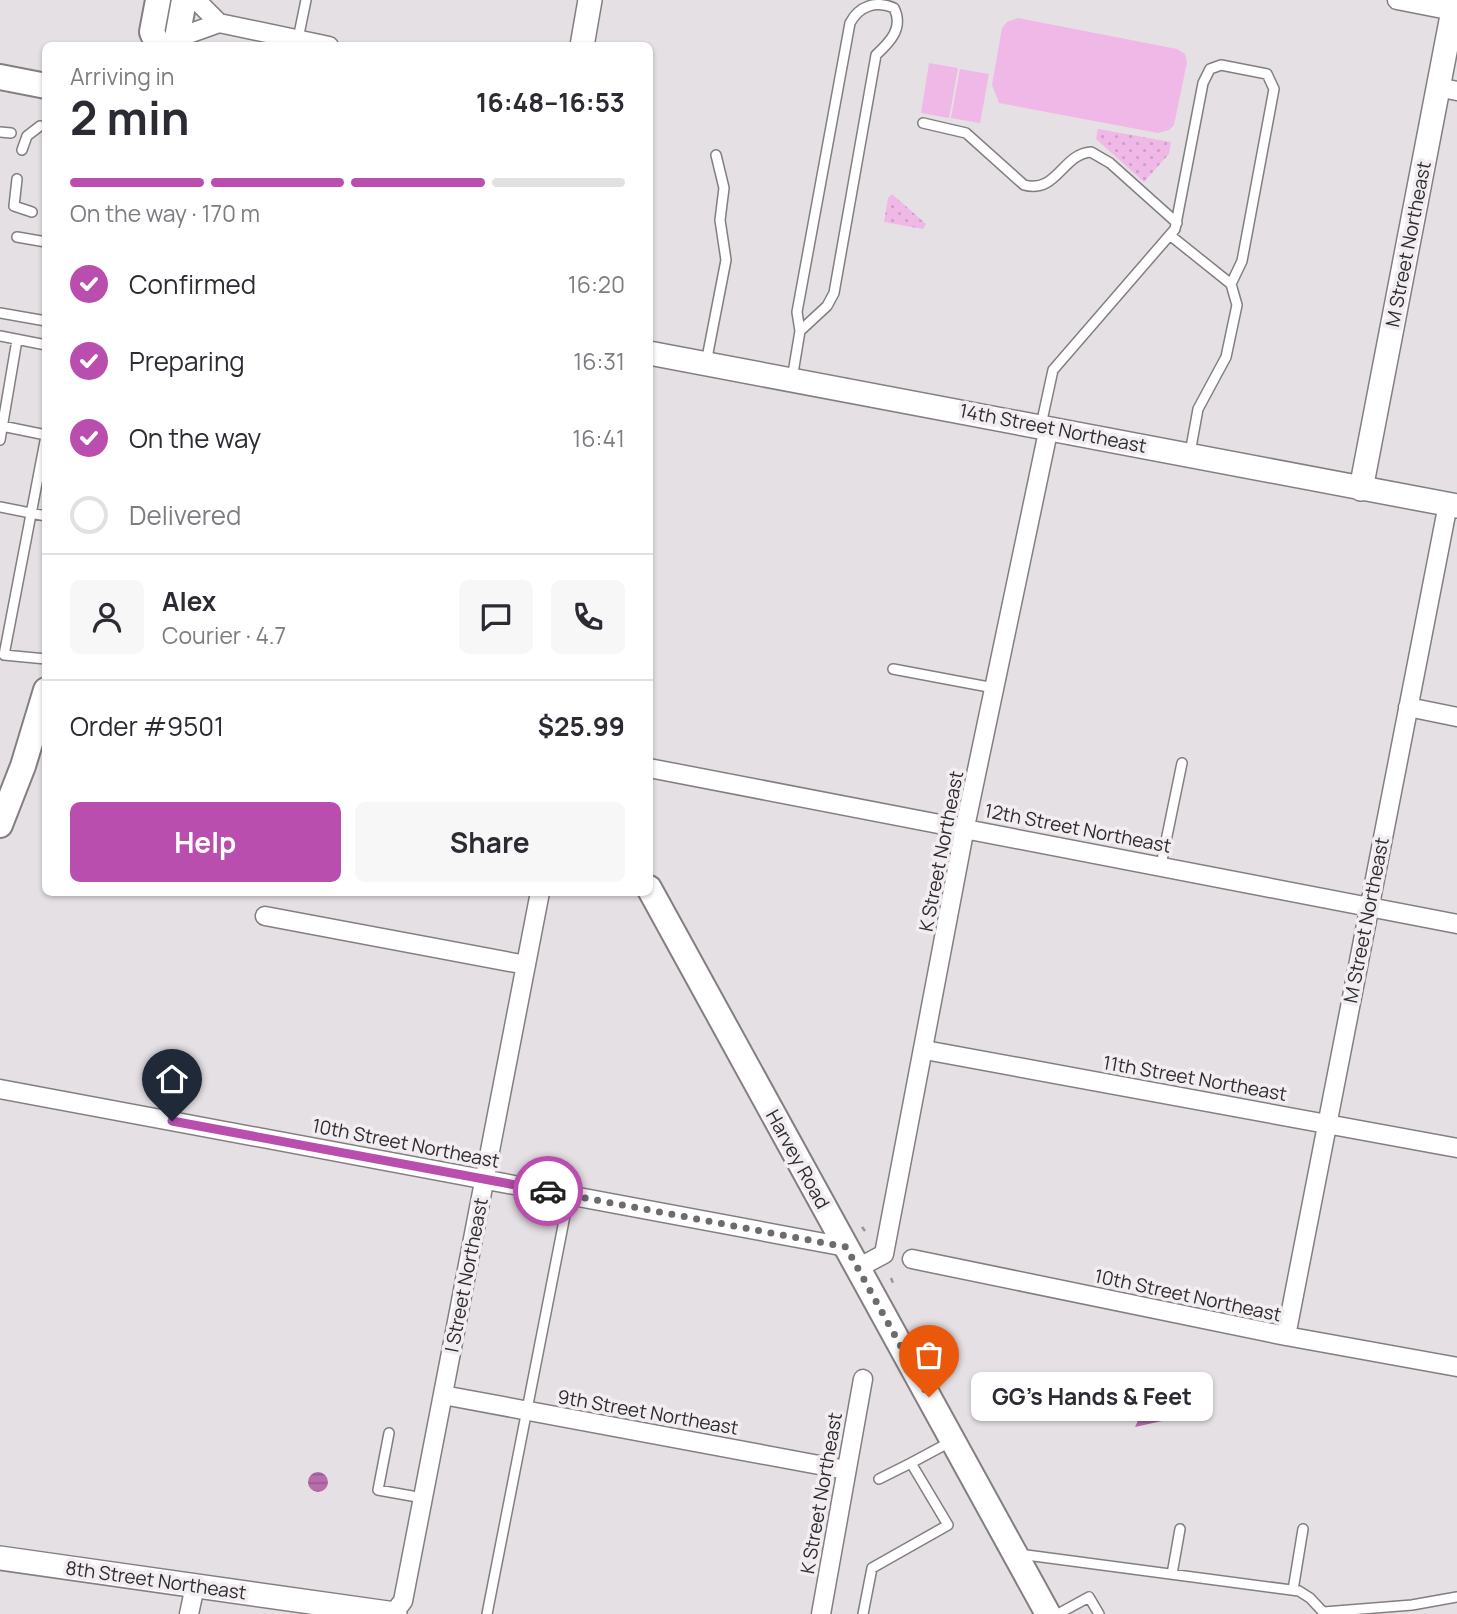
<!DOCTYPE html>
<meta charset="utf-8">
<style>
:root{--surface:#fff;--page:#f7f7f7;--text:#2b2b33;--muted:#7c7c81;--line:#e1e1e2;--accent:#ba4eae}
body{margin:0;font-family:Manrope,sans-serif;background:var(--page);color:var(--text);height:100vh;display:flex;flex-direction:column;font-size:26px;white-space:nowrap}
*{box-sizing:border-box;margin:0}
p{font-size:23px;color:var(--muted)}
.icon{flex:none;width:38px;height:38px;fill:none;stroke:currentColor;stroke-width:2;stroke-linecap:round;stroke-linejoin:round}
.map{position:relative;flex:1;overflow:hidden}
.details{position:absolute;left:42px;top:42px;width:611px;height:854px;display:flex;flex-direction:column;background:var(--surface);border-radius:10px;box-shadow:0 2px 5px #0004}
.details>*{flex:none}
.pin{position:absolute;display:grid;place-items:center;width:60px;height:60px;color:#fff;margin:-72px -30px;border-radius:50% 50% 50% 0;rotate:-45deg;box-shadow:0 0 7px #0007}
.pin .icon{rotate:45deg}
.courier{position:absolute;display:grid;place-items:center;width:70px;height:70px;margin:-35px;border:5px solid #ba4eae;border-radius:50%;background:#fff;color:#222;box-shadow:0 2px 9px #0007}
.bubble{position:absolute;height:49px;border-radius:10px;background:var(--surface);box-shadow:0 2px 5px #0004;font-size:23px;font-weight:700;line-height:49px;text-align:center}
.head em{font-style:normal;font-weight:700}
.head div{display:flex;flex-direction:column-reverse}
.head{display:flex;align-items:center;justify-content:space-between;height:119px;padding:0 28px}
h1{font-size:46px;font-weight:700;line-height:52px}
.bar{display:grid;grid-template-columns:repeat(4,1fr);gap:10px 7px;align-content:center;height:84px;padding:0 28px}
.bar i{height:9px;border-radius:5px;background:var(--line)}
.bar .current{background:var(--accent)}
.bar p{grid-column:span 4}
.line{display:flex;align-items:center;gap:18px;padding:0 28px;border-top:2px solid var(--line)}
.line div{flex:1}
.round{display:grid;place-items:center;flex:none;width:74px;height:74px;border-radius:10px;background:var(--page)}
ol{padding:0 28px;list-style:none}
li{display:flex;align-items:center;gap:21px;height:77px}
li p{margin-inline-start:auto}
li .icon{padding:7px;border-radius:50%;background:var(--accent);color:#fff;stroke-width:4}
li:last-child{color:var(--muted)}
li i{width:38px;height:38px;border:4px solid var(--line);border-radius:50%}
.primary-button{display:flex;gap:14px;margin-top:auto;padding:14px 28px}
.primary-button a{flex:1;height:80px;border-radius:10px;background:var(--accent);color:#fff;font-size:28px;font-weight:700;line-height:80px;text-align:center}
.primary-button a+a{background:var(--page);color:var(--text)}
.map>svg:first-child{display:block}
.grass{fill:#f0b8e7}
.park{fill:url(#park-dots)}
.water{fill:url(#water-rules)}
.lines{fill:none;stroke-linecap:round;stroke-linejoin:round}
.service-casing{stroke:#837e82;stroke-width:12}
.minor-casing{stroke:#837e82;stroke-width:21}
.tertiary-casing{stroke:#837e82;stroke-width:26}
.secondary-casing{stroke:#837e82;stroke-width:28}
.path{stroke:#989497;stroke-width:2.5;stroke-dasharray:5 5;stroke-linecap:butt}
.service{stroke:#fff;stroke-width:9}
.minor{stroke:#fff;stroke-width:18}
.tertiary{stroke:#fff;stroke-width:23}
.secondary{stroke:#fff;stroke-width:24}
.done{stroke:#6d6b6d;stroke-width:7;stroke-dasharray:0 12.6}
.route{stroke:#ba4eae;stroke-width:9}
.labels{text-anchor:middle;stroke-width:7;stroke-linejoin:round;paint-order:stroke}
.street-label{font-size:19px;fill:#2d2c2d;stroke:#f2edf1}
</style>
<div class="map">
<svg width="1457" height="1614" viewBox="0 0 1457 1614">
<defs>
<pattern id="park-dots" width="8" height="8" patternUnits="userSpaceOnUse" patternTransform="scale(1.75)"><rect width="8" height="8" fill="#f0b8e7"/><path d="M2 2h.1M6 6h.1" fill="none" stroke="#ce9ec6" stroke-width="1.8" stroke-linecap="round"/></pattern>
<pattern id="water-rules" width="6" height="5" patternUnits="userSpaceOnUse" patternTransform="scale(1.75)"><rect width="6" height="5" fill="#b86eae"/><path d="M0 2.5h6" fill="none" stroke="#965b8e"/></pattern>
</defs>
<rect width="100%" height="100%" fill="#e5e0e4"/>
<!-- grass -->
<path class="grass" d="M1018 18 1177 49 1185 54 1187 62 1174 125 1169 130 1158 133 999 103 992 85 1002 28 1007 22Z
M929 63 958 68 949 118 921 113Z
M960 69 989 74 980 123 951 118Z"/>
<!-- park -->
<path class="park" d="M1098 129 1171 142 1169 154 1144 182 1096 139Z
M892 194 926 224 923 229 884 222 888 198Z"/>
<!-- water -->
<path class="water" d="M1106 1402 1128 1407 1125 1421 1102 1415Z
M1150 1407 1163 1409 1162 1421 1135 1427 1143 1410Z
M308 1482a10 10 0 1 1 20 0a10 10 0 1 1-20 0Z"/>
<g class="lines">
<!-- service casing -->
<g class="service-casing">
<path id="service" d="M298 39 306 0
M923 123 966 133 1024 185C1057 194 1062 154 1091 152L1110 163 1177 223
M0 132 11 133
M22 150 27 136 40 126
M17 179 14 206 32 212
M1171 236 1231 284 1237 305 1226 357 1198 409 1190 453
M17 237 46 242
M0 313 46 321
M0 336 46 345
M706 363 726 260 720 220 724 188 716 155
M792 379 800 331 827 306 834 293 876 55C890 42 904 28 894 8 876 0 859 6 850 23L797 312 800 331
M1041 425 1053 370 1175 229 1203 83 1210 69 1221 65 1267 74 1274 89 1242 261 1231 284
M2 426 46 435
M46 436 4 655 46 659
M0 440 17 340
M0 507 46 516
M893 669 994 688
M1161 865 1182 763
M389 1433 378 1490 423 1498
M911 1463 952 1441
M1019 1554 1299 1591 1310 1598 1325 1614
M1172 1574 1180 1529
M1293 1590 1303 1529
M1324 1612 1412 1605 1457 1597
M487 1614 569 1195
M863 1614 872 1568 948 1525 911 1463 879 1479
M1058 1614 1089 1597 1099 1614"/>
</g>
<!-- minor casing -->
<g class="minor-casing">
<path id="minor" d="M1397 0 1453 11
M219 23 329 46
M177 38 219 23 196 0
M1437 87 1457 91
M1408 707 1457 717
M649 768 1457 924
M265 916 526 965
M925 1050 1457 1148
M0 1089 846 1247
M912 1259 1286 1336 1457 1367
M858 1268 884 1254 965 827 1049 427
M1286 1336 1448 504
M443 1395 846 1470
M189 1614 195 1586
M393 1614 403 1601 540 892
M821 1614 863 1379"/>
</g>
<!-- tertiary casing -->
<g class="tertiary-casing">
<path id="tertiary" d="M582 46 590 0
M649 353 1457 506
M1361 489 1455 0
M0 1558 395 1614"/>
</g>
<!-- secondary casing -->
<g class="secondary-casing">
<path id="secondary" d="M158 0 152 32 158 46
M171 46 177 38 184 0
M0 77 46 86
M0 825 23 766 46 690
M649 888 1048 1614"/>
</g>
<!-- path -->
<path class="path" d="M862 1227 865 1231
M891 1278 893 1283"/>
<!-- service -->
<use href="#service" class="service"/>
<!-- minor -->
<use href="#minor" class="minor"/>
<!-- tertiary -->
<use href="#tertiary" class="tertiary"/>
<!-- secondary -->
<use href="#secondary" class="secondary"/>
</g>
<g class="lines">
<!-- done -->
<path class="done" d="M548 1191 846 1247 929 1397"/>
<!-- route -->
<path class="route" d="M172 1121 548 1191"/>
</g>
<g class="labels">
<!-- street labels -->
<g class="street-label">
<text transform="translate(1408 244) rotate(-79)" y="7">M Street Northeast</text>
<text transform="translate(1053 428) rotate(11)" y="7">14th Street Northeast</text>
<text transform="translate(1078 828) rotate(11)" y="7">12th Street Northeast</text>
<text transform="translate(941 851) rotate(-79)" y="7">K Street Northeast</text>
<text transform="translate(1366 920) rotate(-79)" y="7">M Street Northeast</text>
<text transform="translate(1195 1078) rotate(10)" y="7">11th Street Northeast</text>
<text transform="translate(406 1143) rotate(11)" y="7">10th Street Northeast</text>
<text transform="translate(798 1159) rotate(61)" y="7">Harvey Road</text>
<text transform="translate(466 1275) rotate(-79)" y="7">I Street Northeast</text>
<text transform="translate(1188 1295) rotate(12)" y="7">10th Street Northeast</text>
<text transform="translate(648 1412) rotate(10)" y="7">9th Street Northeast</text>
<text transform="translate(821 1493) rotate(-80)" y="7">K Street Northeast</text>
<text transform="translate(156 1580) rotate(8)" y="7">8th Street Northeast</text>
</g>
</g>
</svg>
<div class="pin" style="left:929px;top:1397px;background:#ea580c"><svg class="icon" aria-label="bag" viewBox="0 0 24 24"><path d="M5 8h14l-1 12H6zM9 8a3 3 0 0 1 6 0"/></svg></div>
<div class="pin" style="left:172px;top:1121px;background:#1f2937"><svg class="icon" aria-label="home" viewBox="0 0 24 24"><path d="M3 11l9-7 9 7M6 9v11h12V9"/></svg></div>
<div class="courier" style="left:548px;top:1191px"><svg class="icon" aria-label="car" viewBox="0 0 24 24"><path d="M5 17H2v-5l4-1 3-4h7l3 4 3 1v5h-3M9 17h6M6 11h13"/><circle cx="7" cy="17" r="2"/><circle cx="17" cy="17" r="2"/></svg></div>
<div class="bubble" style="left:971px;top:1372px;width:242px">GG's Hands &amp; Feet</div>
<section class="details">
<div class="head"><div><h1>2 min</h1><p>Arriving in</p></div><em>16:48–16:53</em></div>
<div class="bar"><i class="current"></i><i class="current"></i><i class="current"></i><i></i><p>On the way · 170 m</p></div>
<ol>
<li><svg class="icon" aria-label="check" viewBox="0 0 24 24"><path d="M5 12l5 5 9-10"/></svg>Confirmed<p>16:20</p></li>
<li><svg class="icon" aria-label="check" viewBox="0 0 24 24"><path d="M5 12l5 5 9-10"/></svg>Preparing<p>16:31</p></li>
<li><svg class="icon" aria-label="check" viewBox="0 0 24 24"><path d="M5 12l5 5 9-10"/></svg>On the way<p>16:41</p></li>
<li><i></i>Delivered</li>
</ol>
<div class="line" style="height:126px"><a class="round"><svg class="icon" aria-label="person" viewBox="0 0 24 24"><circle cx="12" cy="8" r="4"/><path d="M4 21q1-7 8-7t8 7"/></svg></a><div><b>Alex</b><p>Courier · 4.7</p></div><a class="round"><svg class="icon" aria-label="chat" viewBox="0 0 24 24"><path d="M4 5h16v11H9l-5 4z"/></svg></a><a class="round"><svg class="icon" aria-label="phone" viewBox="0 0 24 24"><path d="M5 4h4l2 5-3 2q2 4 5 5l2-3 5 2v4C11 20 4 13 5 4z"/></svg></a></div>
<div class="line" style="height:91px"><div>Order #9501</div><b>$25.99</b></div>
<div class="primary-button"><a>Help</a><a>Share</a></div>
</section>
</div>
